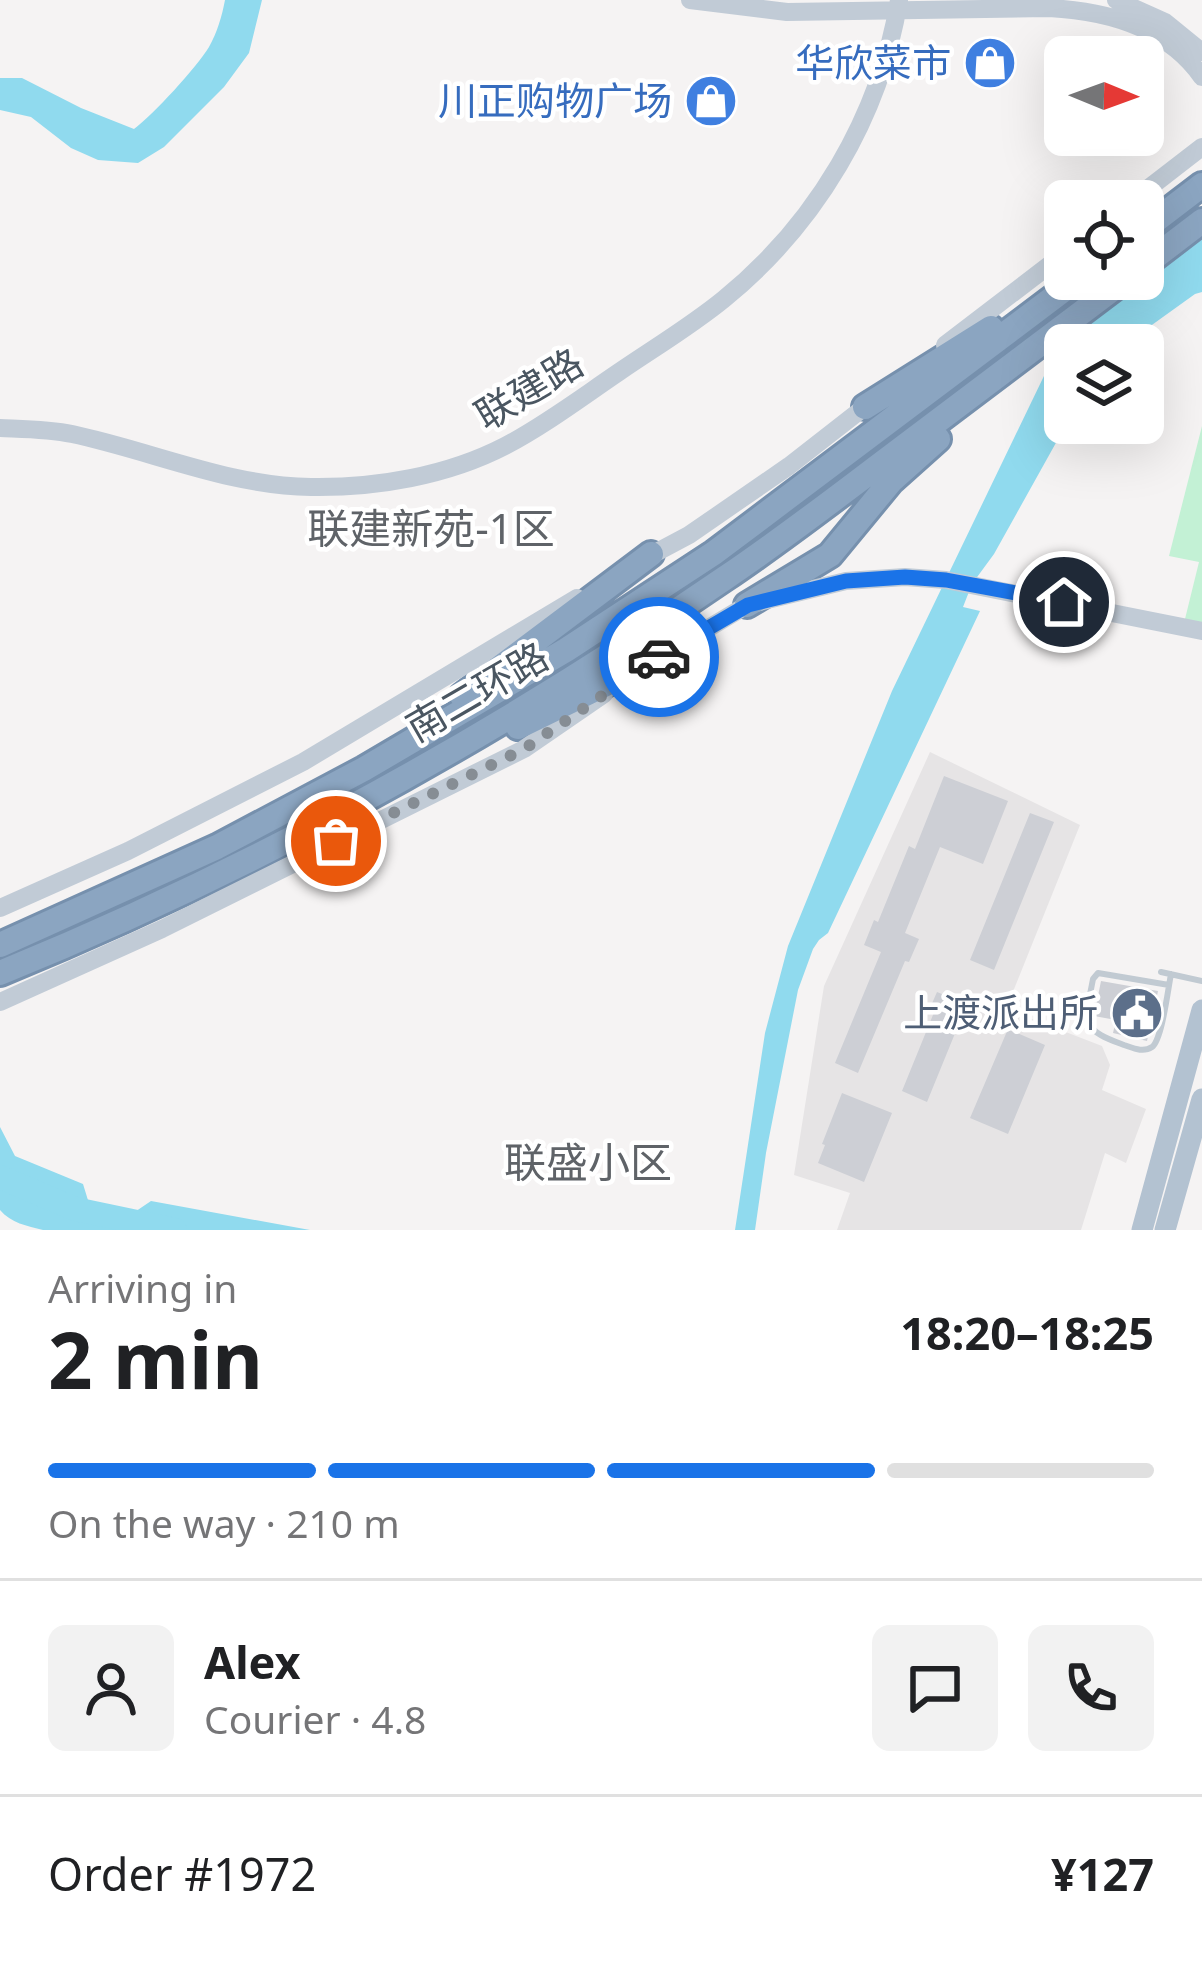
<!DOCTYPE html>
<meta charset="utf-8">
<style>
:root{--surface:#fff;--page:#f2f2f2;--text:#202124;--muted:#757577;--line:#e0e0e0;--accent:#1a73e8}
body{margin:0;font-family:"Noto Sans","Noto Sans SC",sans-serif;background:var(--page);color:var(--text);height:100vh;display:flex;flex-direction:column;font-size:45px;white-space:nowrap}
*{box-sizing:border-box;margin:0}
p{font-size:39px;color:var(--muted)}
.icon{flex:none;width:66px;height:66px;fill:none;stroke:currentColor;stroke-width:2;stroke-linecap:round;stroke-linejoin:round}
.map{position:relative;height:1230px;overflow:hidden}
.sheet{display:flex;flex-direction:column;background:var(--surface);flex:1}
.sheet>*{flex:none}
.needle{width:78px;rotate:91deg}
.fabs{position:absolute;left:1044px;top:36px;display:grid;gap:24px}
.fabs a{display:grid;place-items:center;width:120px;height:120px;border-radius:18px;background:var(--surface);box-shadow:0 12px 48px #0002;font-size:60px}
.pin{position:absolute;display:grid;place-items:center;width:102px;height:102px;color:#fff;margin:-51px;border:6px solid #fff;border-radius:50%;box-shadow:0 3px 12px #0007}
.courier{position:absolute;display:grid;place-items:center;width:120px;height:120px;margin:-60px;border:9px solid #1a73e8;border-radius:50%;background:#fff;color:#222;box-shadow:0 3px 15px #0007}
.summary em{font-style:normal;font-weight:700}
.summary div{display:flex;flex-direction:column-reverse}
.summary{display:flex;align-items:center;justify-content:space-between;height:204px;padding:0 48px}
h1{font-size:78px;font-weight:700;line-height:90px}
.bar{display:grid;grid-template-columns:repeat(4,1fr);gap:18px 12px;align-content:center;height:144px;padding:0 48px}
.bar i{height:15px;border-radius:9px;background:var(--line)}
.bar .current{background:var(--accent)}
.bar p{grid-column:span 4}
.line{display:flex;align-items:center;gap:30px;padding:0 48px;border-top:3px solid var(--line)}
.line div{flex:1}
.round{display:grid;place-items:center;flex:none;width:126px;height:126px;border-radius:18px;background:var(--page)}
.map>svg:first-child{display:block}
.education{fill:#e6e4e5}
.green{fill:#c3f1d5}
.water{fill:#90daee}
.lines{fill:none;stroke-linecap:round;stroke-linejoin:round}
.river{stroke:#90daee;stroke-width:24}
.building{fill:#cdcfd5}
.highway-casing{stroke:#7690ad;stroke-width:30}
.lane{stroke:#c1cad2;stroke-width:6}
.secondary{stroke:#c1cbd6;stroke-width:18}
.primary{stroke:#b3c2d1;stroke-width:21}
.highway{stroke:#8ba5c1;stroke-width:24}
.done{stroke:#868d94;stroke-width:12;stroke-dasharray:0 21.6}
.route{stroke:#1a73e8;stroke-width:15}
.labels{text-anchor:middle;stroke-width:9;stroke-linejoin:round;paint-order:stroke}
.shop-label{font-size:39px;fill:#366cbe;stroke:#fff;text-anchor:end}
.street-label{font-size:39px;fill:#4a5661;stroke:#fff}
.service-label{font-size:39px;fill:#4e5e75;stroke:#fff;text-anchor:end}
.neighbourhood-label{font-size:42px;fill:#5f6368;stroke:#fff}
</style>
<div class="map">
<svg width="1202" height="1230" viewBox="0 0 1202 1230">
<rect width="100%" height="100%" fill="#f5f3f3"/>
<!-- education -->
<path class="education" d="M930 752 1080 825 1006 1009 1102 1046 1110 1065 1102 1090 1146 1109 1126 1163 1105 1153 1081 1230H837L850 1193 794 1175 824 986Z"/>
<!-- green -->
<path class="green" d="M1202 426V623L1185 619 1199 562 1169 556Z"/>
<!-- water -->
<path class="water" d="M225 0H262L249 53 224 87 164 147 138 163 98 160 71 148 31 117 0 110V78H22L81 108 134 129C153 115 196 68 209 47 217 33 222 16 225 0Z
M1202 237V292L1195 294 1124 345H1065V423H1067L994 554 972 584 963 607 980 611 828 933 819 940 813 949 798 990 766 1153 755 1230H735L765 1033 788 946 892 691 1056 351 1148 276Z
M0 1127 15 1156 83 1184 95 1223 114 1226 151 1201 310 1230H43C27 1226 11 1223 0 1210Z"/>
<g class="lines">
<!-- river -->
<path class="river" d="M0 1177 75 1209 175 1230"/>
</g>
<!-- building -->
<path class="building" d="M944 776 1008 801 983 864 940 847 905 933 919 939 909 962 905 961 858 1073 835 1063 881 952 864 945 874 920 878 922 909 846 915 849Z
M1030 813 1054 822 994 970 970 960Z
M1101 981 1158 991 1147 1041 1113 1033 1116 1020 1094 1016Z
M937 992 967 1004 927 1102 902 1091 935 1010 930 1008Z
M1008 1029 1045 1045 1008 1134 970 1118Z
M842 1093 892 1113 864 1182 818 1163 825 1145 822 1144Z"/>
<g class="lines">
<!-- highway casing -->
<g class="highway-casing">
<path id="highway" d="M1143 230 1202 185
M1143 266 1202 221
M865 407 991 328
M747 605 830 555 891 481 938 439
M462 696 651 554
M518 727 651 662
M0 945 217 847 364 769 566 650 714 553 1078 279
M0 973C255 869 498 734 725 578 780 541 833 500 886 460 966 400 1046 340 1126 279"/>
</g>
<!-- lane -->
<path class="lane" d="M1161 972 1202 981
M1169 985 1098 973 1093 979 1085 1020C1095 1035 1108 1039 1124 1045 1133 1048 1143 1053 1152 1047 1162 1040 1168 989 1171 974"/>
<!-- secondary -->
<path class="secondary" d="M690 0 787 12 1049 8C1107 11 1167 27 1202 77
M1116 0 1165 22 1202 52
M1132 201 1202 147
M945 345 1065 253
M0 428C24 429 49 429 72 434 152 451 229 486 311 487 376 488 447 476 505 446 545 425 582 397 619 372 654 348 691 326 724 299 816 224 880 117 899 0
M642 560 689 535 789 466 871 402
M642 668 747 605 846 581 905 577 946 580 1202 631
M0 908 128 851 303 762 577 598
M0 1002 162 929 524 749 604 694"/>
<!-- primary -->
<path class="primary" d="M1142 1230 1202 1010
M1165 1230 1202 1099"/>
<!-- highway -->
<use href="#highway" class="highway"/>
</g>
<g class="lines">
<!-- done -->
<path class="done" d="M336 841 524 749 659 657"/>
<!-- route -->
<path class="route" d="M659 657 748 605 846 581 905 577 946 580 1064 602"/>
</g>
<!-- icons -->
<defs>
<g id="shop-disc" transform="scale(2.7)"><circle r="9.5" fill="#3f7fe0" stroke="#fff"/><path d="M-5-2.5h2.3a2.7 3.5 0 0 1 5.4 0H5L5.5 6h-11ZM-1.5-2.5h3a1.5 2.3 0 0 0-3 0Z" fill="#fff"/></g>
<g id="civic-disc" transform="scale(2.7)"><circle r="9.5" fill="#5c6f8a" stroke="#fff"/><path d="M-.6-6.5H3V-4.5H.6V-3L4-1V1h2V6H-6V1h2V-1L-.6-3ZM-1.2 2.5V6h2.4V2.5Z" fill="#fff"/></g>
</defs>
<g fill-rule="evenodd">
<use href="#shop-disc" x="990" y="63"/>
<use href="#shop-disc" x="711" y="101"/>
<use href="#civic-disc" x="1137" y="1013"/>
</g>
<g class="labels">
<!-- shop labels -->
<g class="shop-label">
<text x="951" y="77">华欣菜市</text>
<text x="672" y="115">川正购物广场</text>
</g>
<!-- street labels -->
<g class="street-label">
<text transform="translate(529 389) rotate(-31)" y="14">联建路</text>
<text transform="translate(477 692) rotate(-30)" y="14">南二环路</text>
</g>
<!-- service labels -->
<g class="service-label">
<text x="1098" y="1027">上渡派出所</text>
</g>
<!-- neighbourhood labels -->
<g class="neighbourhood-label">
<text x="431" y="544">联建新苑-1区</text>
<text x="588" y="1178">联盛小区</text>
</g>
</g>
</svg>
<div class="fabs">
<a><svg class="needle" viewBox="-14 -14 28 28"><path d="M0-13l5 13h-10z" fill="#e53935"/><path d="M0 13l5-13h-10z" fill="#757577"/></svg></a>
<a><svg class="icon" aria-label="locate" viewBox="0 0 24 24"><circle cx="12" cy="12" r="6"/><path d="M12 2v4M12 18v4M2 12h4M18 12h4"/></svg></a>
<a><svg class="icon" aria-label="layers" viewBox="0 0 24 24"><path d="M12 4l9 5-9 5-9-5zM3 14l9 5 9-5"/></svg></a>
</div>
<div class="pin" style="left:336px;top:841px;background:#ea580c"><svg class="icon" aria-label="bag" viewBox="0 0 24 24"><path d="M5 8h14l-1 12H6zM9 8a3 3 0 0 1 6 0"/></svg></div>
<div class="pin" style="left:1064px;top:602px;background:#1f2937"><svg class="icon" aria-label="home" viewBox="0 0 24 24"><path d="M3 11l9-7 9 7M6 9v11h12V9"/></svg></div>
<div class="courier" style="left:659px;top:657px"><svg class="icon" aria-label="car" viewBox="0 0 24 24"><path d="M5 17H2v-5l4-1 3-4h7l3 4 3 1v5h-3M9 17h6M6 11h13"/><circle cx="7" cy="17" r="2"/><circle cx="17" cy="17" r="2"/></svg></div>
</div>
<section class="sheet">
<div class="summary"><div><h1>2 min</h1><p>Arriving in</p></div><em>18:20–18:25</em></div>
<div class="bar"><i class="current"></i><i class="current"></i><i class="current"></i><i></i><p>On the way · 210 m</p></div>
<div class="line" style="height:216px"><a class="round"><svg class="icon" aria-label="person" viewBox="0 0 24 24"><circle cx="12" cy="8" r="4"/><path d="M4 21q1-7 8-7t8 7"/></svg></a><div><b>Alex</b><p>Courier · 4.8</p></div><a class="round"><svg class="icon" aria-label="chat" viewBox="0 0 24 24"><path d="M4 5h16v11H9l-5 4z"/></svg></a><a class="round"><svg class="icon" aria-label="phone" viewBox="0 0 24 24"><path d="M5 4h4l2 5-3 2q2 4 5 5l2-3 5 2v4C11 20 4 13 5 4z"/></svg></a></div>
<div class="line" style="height:156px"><div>Order #1972</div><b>¥127</b></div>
</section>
